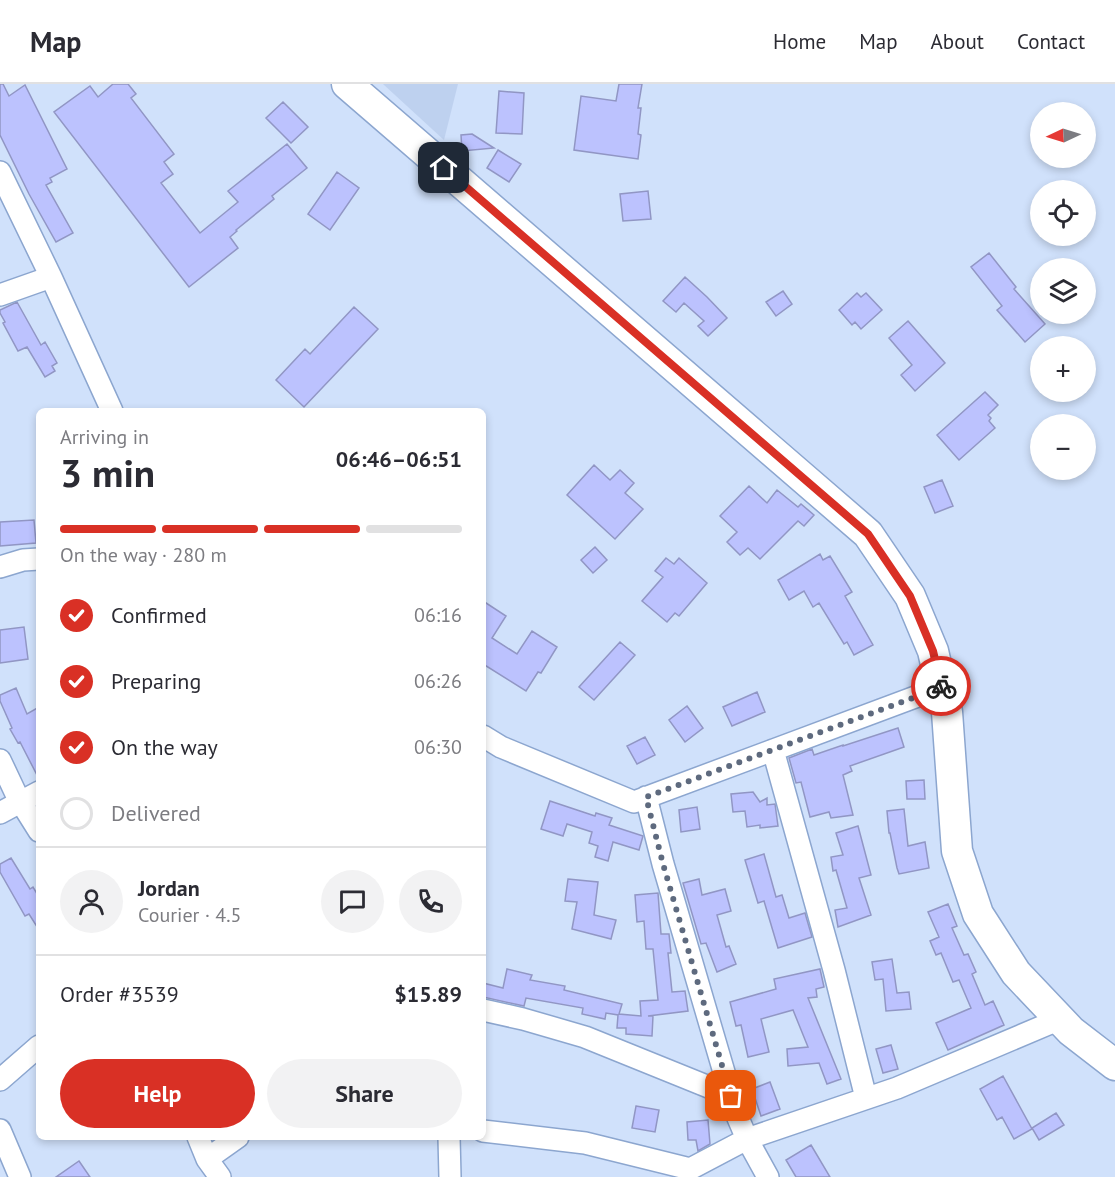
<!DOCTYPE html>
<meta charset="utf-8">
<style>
:root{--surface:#fff;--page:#f2f2f3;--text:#2b2b33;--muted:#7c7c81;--line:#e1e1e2;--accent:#d93025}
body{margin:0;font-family:"PT Sans",sans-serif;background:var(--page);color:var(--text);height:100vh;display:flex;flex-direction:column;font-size:22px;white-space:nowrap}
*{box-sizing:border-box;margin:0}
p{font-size:20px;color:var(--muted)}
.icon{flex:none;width:33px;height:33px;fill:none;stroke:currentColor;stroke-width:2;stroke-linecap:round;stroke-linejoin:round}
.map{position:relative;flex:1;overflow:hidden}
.panel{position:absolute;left:36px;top:324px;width:450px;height:732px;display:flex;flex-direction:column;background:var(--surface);border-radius:9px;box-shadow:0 3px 9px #0003}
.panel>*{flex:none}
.needle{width:39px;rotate:266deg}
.controls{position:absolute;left:1030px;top:18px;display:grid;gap:12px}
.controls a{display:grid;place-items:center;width:66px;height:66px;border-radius:50%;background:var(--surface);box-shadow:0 3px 9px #0003;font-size:30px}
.pin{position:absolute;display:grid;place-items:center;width:51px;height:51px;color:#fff;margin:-26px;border-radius:12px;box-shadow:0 3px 9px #0006}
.courier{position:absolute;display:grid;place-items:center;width:60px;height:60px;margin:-30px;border:4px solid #d93025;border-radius:50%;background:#fff;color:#222;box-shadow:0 2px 8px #0007}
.headline em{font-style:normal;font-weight:700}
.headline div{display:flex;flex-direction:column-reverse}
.headline{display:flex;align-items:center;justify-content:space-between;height:102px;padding:0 24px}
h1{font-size:39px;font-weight:700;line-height:45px}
.bar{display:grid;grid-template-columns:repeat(4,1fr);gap:9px 6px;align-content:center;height:72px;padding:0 24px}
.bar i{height:8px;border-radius:4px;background:var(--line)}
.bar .active{background:var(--accent)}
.bar p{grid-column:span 4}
.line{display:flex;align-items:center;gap:15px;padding:0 24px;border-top:2px solid var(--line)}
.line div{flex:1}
.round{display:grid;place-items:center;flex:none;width:63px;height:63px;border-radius:32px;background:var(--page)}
ol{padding:0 24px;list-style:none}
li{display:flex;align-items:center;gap:18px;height:66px}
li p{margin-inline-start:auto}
li .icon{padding:6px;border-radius:50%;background:var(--accent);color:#fff;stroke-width:4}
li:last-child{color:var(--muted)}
li i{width:33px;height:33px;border:3px solid var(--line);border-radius:50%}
.primary-button{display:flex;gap:12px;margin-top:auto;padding:12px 24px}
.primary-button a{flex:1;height:69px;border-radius:36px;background:var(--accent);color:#fff;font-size:24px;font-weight:700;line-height:69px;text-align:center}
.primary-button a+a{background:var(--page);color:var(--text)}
header{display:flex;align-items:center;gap:36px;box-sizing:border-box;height:84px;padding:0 30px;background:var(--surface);border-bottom:2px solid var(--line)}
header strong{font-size:28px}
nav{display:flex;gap:33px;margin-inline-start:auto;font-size:21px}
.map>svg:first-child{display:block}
.built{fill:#bed1ef}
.building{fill:#bcc2fe;stroke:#9196c4;stroke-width:1.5}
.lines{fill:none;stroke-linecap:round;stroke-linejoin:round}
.minor-casing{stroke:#8ca6cf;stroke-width:24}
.highway-casing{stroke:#8ca6cf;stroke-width:33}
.minor{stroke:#fff;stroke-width:21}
.highway{stroke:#fff;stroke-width:30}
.done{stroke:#5e6a7e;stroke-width:6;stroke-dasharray:0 10.8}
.route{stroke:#d93025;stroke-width:8}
</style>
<header>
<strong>Map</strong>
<nav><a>Home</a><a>Map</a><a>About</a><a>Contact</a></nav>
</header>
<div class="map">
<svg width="1115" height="1093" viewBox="0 0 1115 1093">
<rect width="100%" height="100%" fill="#d0e1fb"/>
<!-- built -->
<path class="built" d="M383 0H458L444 56Z"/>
<!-- building -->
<path class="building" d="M0 0H3L9 12 25 1 67 85 50 94 52 98 46 101 73 149 56 158 29 110 0 51Z
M113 0H128L136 10 131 14 174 70 164 78 173 90 161 99 200 149 238 118 228 107 287 60 307 84 272 112 274 115 236 146 237 147 230 153 238 164 189 203 54 28 90 2 98 13Z
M619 0H642L638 24H641L638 50 641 51 638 75 574 66 581 12 616 17Z
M499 7 524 9 522 50 496 49Z
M283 18 308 43 291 59 266 34Z
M472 50 494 64 462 67 461 51Z
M498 66 521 80 509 98 487 84Z
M337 88 359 104 330 146 308 130Z
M648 107 651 135 623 137 620 110Z
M989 169 1016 203 1014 205 1045 240 1025 258 997 226 1002 222 971 183Z
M685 193 707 213 727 234 708 252 698 242 704 237 684 219 676 228 663 217Z
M783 207 792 220 776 232 766 218Z
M857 209 861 213 866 209 882 226 861 245 855 238 852 241 839 226Z
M17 218 41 261 45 258 57 279 52 282 55 287 45 293 27 263 18 267 3 239 5 238 0 229V226Z
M354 223 378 245 304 323 276 296 305 265 310 270Z
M908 237 945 279 915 307 901 291 912 281 889 254Z
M985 308 998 321 988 331 991 334 989 337 995 344 959 376 937 351Z
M594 381 610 396 620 386 634 399 625 409 643 425 615 455 567 411Z
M942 396 953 422 935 429 924 403Z
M749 402 767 419 777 406 798 423 801 420 814 431 804 442 798 437 760 475 748 464 740 471 727 458 737 448 720 432Z
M34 436 36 459 0 462V438Z
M595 463 607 476 593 489 581 476Z
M820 470 823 476 830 472 852 508 845 512 873 561 854 571 847 558 844 560 819 519 813 523 804 507 789 516 778 496Z
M666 474 674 480 679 474 707 499 679 532 675 529 667 538 642 517 663 493 655 487Z
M483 517 506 532 492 554 517 570 532 547 557 563 541 589 538 588 526 607 483 580Z
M24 543 28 575 0 579V546Z
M620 558 635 571 594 616 579 603Z
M16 604 27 630 39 623V695L20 658 18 659 10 645 12 644 0 617V611Z
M757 608 765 628 732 642 723 623Z
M687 622 703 644 685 658 669 636Z
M898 644 904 663 850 682 852 687 843 691 853 731 831 734 829 728 810 733 801 698 796 699 789 674 812 665 814 671 843 661V662Z
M645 653 655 671 637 680 627 662Z
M924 696 925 715H907L906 697Z
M753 708 760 718 767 714V721L775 720 778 742 760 744V741L747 743 745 727 733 728 731 710Z
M550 717 595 732 596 729 612 734 609 741 643 752 639 766 613 758 608 777 595 773 598 762 589 759 592 748 567 740 563 752 541 745Z
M697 723 700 745 681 748 679 726Z
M904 725 908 762 925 758 929 784 899 790 897 784 890 749H889L887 727Z
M858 742 871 791 859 794 871 831 838 843 835 826 847 824 836 786 833 787 831 773 843 771 836 749Z
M764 770 776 813 782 811 789 834 805 829 812 853 778 864 764 817 758 819 745 776Z
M11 774 30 805 33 803 39 813V846L29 830 25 832 0 788V780Z
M568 795 598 798 594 831 616 836 611 855 572 845 577 818 565 817Z
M699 795 702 811 725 805 731 827 717 831 726 863 729 862 736 880 717 888 706 859 701 860 683 799Z
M658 809 661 850H669L671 869H668L672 908 685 907 688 927 648 932H653L652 952 626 950V944H617L618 931 606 929 605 935 582 930 583 924 526 914 524 922 483 913V899L503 904 507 885 532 891 530 896 565 902 564 906 622 920 619 930 641 932 640 917 658 916 653 865H646L644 837 637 838 635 811Z
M948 820 957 842 952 844 964 871 968 870 976 888 972 890 985 921 993 917 1004 941 948 966 936 939 971 924 959 896 953 898 941 869 936 871 930 857 939 853 928 828Z
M892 875 897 909 909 908 911 925 886 927 883 895 875 896 872 878Z
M820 885 824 903 816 905 817 913 808 914 841 995 827 1000 819 979 788 982 787 965 808 963 793 926 761 935 769 968 748 973 741 941 736 942 730 918 776 905 774 895Z
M891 961 898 985 883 989 876 965Z
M1003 992 1032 1045 1014 1055 1002 1033 997 1036 980 1005Z
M770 998 780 1025 761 1032 752 1005Z
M636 1022 659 1026 655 1048 632 1044Z
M1056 1029 1064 1041 1039 1056 1032 1044Z
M708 1036 710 1060 698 1067 696 1056H688L687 1038Z
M811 1061 830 1093H796L786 1076Z
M79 1077 90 1093H56Z"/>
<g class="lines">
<!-- minor casing -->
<g class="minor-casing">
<path id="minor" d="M0 88 51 193 112 327
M0 211 51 193
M0 483 23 476 39 475
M483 652 501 663 634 718 942 603
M773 666 834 886 866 1014
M0 676 17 712 39 747
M0 729 39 708
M483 926 523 935 585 953 731 1012
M0 996 39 962
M0 1046 20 1093
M483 1047 585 1059 690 1085 747 1055 738 1034 731 1012 663 780 646 713
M198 1053 207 1075 220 1093
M449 1053 450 1093
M207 1075 238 1053
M768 1093 747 1055 897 1004 1060 935"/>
</g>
<!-- highway casing -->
<g class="highway-casing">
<path id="highway" d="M347 0 868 450 910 512 933 567 947 628 957 767 978 830 1016 889 1071 947 1115 981"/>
</g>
<!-- minor -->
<use href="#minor" class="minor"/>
<!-- highway -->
<use href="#highway" class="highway"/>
</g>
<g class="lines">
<!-- done -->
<path class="done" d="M731 1012 663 780 646 713 942 603 941 602"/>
<!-- route -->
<path class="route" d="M444 84 868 450 910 512 933 567 941 602"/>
</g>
</svg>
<div class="controls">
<a><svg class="needle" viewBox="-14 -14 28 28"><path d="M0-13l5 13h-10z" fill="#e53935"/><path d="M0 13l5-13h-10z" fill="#7c7c81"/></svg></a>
<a><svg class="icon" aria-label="locate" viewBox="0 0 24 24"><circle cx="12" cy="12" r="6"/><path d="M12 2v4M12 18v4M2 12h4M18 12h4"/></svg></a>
<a><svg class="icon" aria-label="layers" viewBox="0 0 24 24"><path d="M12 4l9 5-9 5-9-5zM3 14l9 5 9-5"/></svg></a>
<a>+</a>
<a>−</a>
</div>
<div class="pin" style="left:731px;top:1012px;background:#ea580c"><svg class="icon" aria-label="bag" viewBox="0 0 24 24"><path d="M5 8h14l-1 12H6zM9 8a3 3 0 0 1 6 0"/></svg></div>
<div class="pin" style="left:444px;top:84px;background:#1f2937"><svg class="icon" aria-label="home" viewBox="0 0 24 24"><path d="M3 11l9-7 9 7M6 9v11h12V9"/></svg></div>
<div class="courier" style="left:941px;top:602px"><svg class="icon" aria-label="bike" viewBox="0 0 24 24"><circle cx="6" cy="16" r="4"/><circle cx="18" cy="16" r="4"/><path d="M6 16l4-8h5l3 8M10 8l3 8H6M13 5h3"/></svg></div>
<section class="panel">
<div class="headline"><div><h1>3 min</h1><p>Arriving in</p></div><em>06:46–06:51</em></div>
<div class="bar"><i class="active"></i><i class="active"></i><i class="active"></i><i></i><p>On the way · 280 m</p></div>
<ol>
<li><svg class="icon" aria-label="check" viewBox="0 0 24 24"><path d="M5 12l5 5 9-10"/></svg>Confirmed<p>06:16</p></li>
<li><svg class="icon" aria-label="check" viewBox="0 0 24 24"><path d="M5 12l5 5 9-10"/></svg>Preparing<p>06:26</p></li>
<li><svg class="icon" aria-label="check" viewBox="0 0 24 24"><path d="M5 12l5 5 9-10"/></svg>On the way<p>06:30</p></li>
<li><i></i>Delivered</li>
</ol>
<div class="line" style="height:108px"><a class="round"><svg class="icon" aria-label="person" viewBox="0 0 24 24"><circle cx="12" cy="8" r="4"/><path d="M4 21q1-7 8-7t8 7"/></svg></a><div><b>Jordan</b><p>Courier · 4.5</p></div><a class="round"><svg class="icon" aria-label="chat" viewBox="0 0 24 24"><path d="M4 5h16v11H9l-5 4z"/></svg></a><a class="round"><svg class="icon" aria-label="phone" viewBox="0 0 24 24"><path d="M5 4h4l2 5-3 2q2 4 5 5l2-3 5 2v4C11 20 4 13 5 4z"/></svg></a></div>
<div class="line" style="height:78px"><div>Order #3539</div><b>$15.89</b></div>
<div class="primary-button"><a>Help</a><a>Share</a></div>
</section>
</div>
